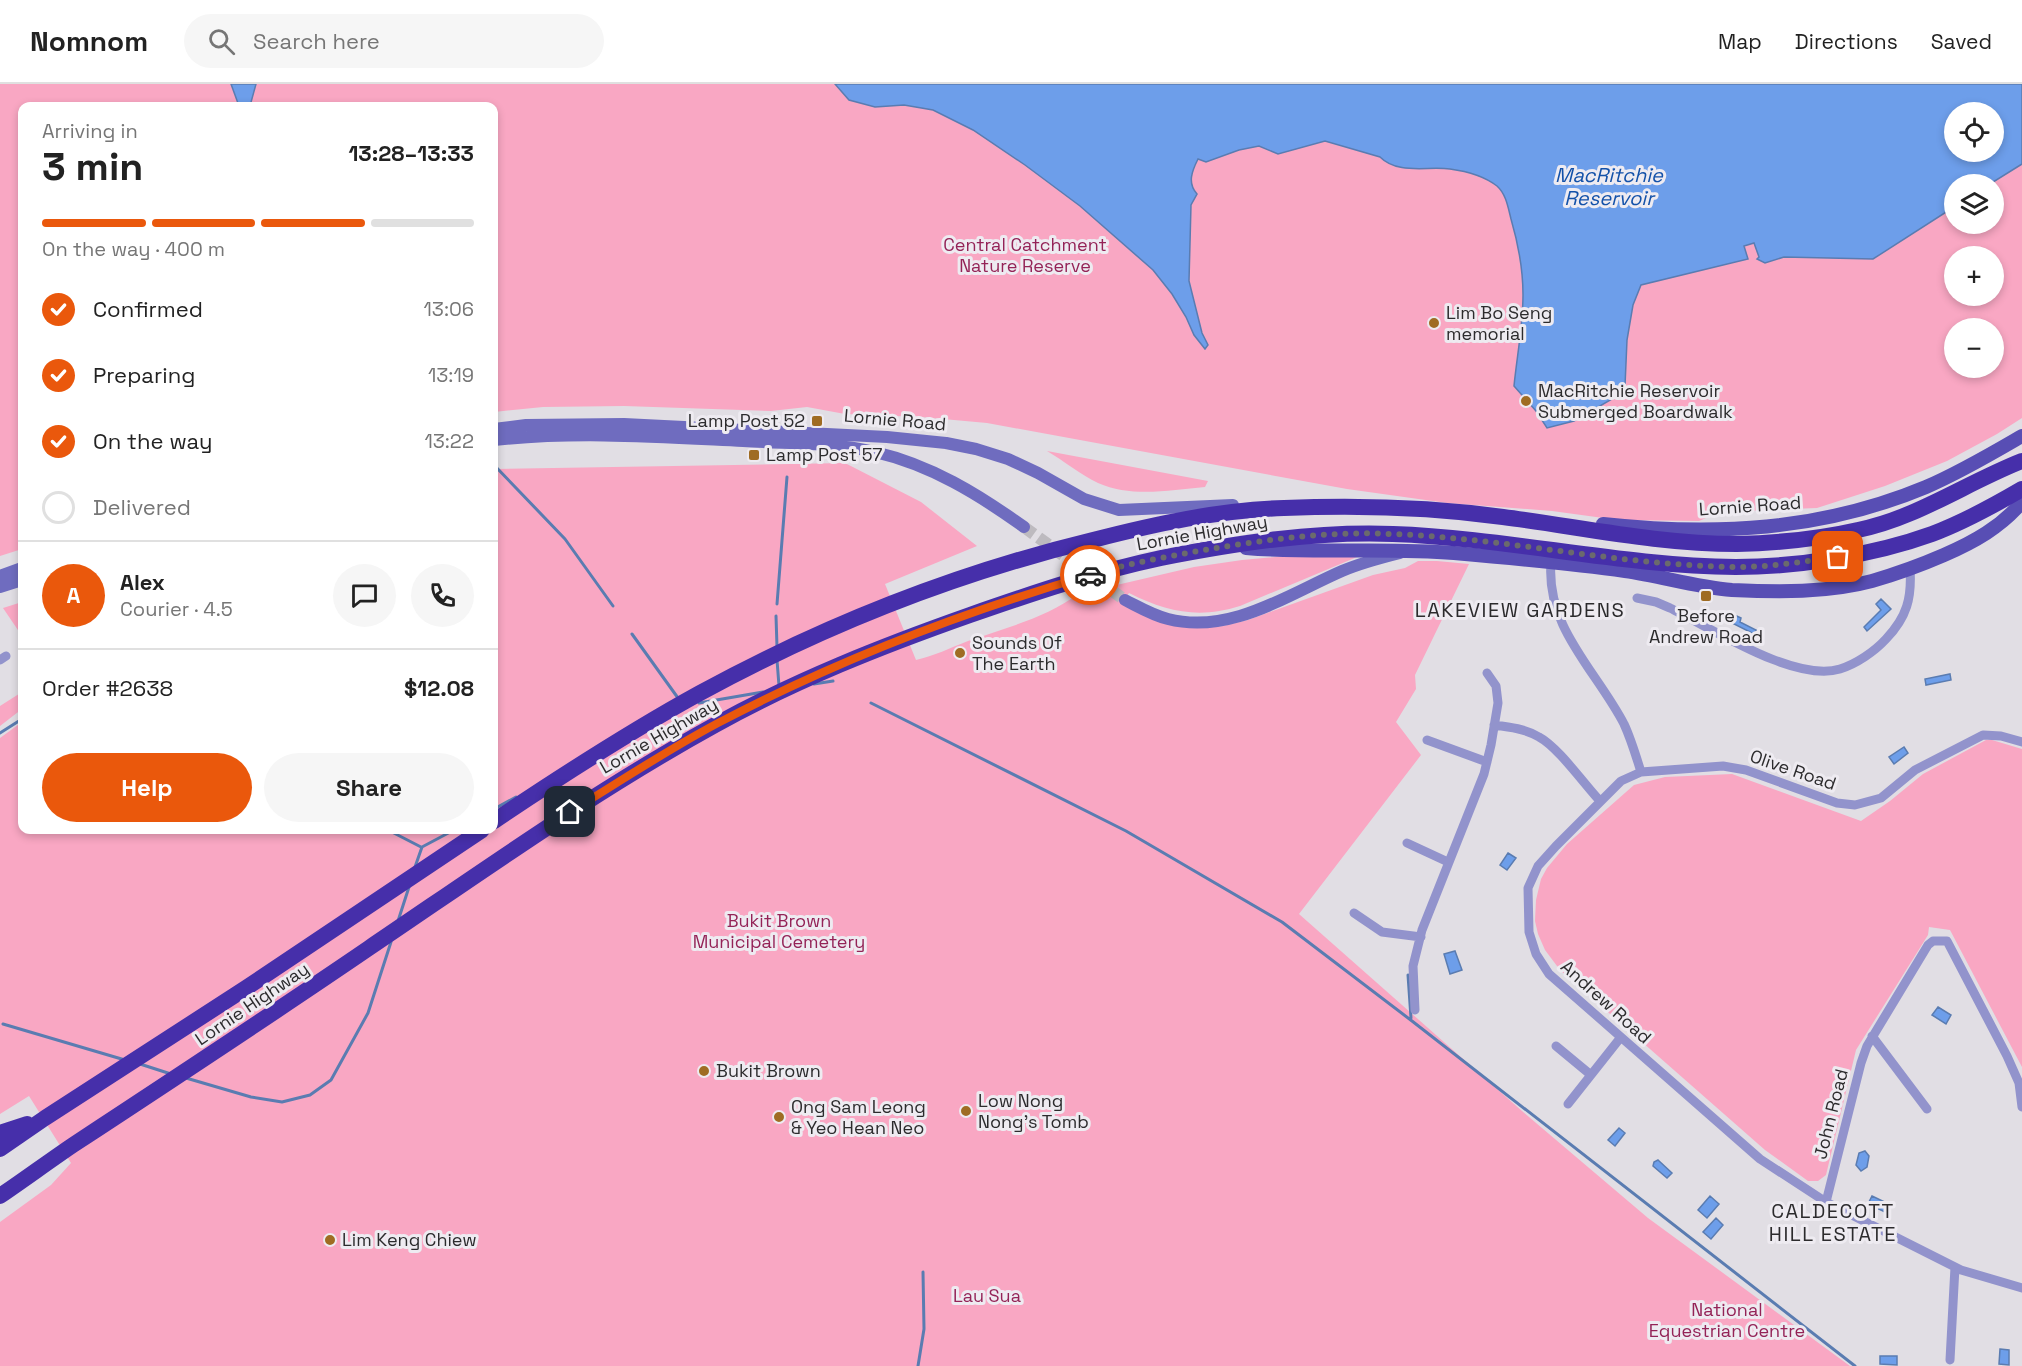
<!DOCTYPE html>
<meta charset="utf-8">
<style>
:root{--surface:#fff;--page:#f6f6f6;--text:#222;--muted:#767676;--line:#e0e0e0;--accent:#ea580c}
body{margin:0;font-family:"Space Grotesk",sans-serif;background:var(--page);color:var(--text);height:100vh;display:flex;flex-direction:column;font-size:22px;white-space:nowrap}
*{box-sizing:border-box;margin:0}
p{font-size:20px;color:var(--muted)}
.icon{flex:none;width:33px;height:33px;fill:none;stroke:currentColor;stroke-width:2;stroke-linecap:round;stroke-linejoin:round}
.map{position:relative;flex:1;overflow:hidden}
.details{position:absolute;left:18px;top:18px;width:480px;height:732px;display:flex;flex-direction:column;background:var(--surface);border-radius:12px;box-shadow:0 3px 9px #0003}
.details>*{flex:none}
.tools{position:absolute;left:1944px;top:18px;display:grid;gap:12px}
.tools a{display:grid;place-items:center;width:60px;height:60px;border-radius:50%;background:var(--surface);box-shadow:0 3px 9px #0003;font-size:30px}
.pin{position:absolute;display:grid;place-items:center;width:51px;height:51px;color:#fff;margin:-26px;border-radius:12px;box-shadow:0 3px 9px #0006}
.courier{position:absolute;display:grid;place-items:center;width:60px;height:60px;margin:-30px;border:4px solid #ea580c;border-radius:50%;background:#fff;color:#222;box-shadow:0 2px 8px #0007}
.headline em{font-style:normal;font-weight:800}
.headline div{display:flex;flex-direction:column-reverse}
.headline{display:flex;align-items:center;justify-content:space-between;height:102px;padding:0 24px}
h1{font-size:39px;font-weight:800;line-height:45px}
.bar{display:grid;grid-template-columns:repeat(4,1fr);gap:9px 6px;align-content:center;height:72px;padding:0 24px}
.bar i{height:8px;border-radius:4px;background:var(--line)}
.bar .on{background:var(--accent)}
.bar p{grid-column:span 4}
.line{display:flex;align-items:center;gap:15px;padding:0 24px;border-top:2px solid var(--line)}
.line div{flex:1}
.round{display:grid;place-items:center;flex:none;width:63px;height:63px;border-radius:32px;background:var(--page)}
ol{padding:0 24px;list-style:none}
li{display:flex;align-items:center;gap:18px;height:66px}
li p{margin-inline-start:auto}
li .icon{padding:6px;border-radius:50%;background:var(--accent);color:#fff;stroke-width:4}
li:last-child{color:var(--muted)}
li i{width:33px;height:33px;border:3px solid var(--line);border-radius:50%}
.action{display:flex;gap:12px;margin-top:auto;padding:12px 24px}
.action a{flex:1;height:69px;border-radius:36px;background:var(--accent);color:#fff;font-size:24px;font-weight:800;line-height:69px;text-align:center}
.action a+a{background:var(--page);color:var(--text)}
header{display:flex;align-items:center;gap:36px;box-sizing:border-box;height:84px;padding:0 30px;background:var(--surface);border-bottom:2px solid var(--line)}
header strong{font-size:28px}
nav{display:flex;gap:33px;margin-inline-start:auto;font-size:21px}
.search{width:420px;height:54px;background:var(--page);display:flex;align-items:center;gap:15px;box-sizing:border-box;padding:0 21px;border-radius:33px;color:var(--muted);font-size:22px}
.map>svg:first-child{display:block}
.green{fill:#f9a7c3;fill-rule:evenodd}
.water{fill:#6d9eea;stroke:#5a7cb1;stroke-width:1.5;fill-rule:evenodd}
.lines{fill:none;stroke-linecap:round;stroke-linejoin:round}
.stream{stroke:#5a7cb1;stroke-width:3}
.secondary-tunnel{stroke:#bdbabf;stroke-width:12;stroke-dasharray:12 6;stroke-linecap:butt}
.street{stroke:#9293cc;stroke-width:9}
.secondary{stroke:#6f6cbf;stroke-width:12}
.primary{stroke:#584eb4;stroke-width:14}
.highway{stroke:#462faa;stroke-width:16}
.done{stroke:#6b6a6d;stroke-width:6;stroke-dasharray:0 10.8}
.route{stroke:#ea580c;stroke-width:8}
.poi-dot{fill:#9f6c23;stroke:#eeebf1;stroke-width:2}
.labels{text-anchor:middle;stroke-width:6;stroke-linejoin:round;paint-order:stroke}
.park-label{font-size:18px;fill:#942357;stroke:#eeebf1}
.poi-label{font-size:18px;fill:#2c2b2d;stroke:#eeebf1;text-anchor:start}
.street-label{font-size:18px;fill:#2c2b2d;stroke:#eeebf1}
.water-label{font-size:20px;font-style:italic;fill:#1351a9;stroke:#eeebf1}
.neighbourhood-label{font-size:20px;letter-spacing:1.5px;fill:#2c2b2d;stroke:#eeebf1}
</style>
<header>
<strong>Nomnom</strong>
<div class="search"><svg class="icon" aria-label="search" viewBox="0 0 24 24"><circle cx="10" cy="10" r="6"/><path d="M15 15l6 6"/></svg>Search here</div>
<nav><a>Map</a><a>Directions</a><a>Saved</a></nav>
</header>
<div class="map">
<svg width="2022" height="1282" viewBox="0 0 2022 1282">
<rect width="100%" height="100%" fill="#e1dee4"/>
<!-- green -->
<path class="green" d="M0 0H2022V334L1997 350 1947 377 1885 402 1817 424 1720 428 1699 437 1618 436 1552 427 1447 419 1347 405 987 339 921 333 845 330 807 323 771 327 624 322 543 323 494 328V22H22V465L0 472ZM1954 28H1994V68H1954ZM1954 100H1994V140H1954ZM1954 172H1994V212H1954ZM1954 244H1994V284H1954Z
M1047 367 1208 397 1205 403C1170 406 1132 414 1098 399 1081 391 1064 377 1047 367Z
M845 379 921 418 977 462 885 500 916 576C934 572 950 564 968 557 1005 544 1046 534 1078 510L1194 483 1242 476 1298 471 1369 468 1240 522C1199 535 1167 528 1129 509L1122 520 1199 544 1223 542 1248 536 1373 491 1405 484 1418 477H1437L1469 480 1415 591 1416 605 1396 638 1421 671 1299 830 1522 1027 1648 1134 1850 1282H0V1138L51 1101 71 1079 29 1012 0 1030V654L22 638V746H494V385Z
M22 518V552L3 524Z
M22 608V625L0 642V622Z
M1986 656H1992L2022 665V983L1950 846 1929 843 1928 851 1856 966 1826 1091 1818 1097H1808L1765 1066 1560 886 1545 866 1538 850 1535 837 1536 816 1541 795 1547 784 1567 760 1634 701 1665 693 1732 690 1861 737 1890 717 1923 690Z"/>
<!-- water -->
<path class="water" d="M231 0H256L250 22H239Z
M835 0H2022V80L1990 100H1954V123L1873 175 1784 173 1765 179 1757 175 1759 173 1754 159 1744 162 1748 175 1641 201 1633 221 1627 256 1625 302 1619 311 1574 337 1547 344 1536 327 1514 302C1517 272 1523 241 1523 211 1523 185 1518 159 1511 135 1508 123 1506 110 1497 102 1484 92 1465 87 1450 85 1427 82 1398 91 1380 73L1325 57 1278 70 1259 62 1239 66 1206 78 1198 75C1192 87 1187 99 1197 110L1191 121 1189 197 1202 249 1208 261 1205 265 1194 251 1186 233 1172 210 1153 186 1080 122 1025 81 973 46 933 26 904 21 875 23 849 16ZM1954 28H1994V68H1954Z
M1881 515 1891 525 1867 547 1864 543 1881 526 1876 520Z
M1730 529 1741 534 1740 538 1756 546 1754 550 1726 536Z
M1950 590 1951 596 1926 601 1925 595Z
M1904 663 1908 669 1894 680 1889 673Z
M1508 769 1516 774 1507 786 1500 781Z
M1455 867 1462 886 1450 890 1444 870Z
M1938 923 1951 931 1946 940 1932 931Z
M1619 1044 1625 1049 1615 1062 1608 1056Z
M1865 1067 1869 1072 1867 1083 1861 1087 1856 1081 1859 1069Z
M1658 1076 1672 1089 1667 1094 1653 1082 1654 1078Z
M1710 1112 1719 1120 1707 1134 1698 1126Z
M1872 1112 1889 1120 1885 1128 1868 1120Z
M1716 1134 1723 1141 1711 1155 1703 1148Z
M2000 1265 2009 1266V1281L1999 1280Z
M1880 1272H1897V1281L1880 1280Z"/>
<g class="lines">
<!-- stream -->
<path class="stream" d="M494 381 565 455 613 522
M777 520 787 393
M776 532 777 563
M632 550 678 614
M777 576 779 602
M814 600 833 597
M699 619 763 608
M871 619 1126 747 1282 838 1412 937 1855 1282
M0 649 22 635
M494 725 516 713
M388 746 421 763
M415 783 422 763 454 746
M398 837 409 803
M1408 891 1411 934
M3 940 125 976
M140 980 171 990
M186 994 251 1013 282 1018 310 1011 331 996 368 929 391 858
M918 1282 924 1245 923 1188"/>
<!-- secondary-tunnel -->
<path class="secondary-tunnel" d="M1024 443 1125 516"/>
<!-- street -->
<path class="street" d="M1551 479C1546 544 1596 586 1624 640 1631 655 1636 672 1641 688
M1637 514 1656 518 1670 524C1711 544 1795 599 1840 585 1856 580 1874 568 1886 555 1907 533 1912 514 1910 484
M0 576 6 572
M1494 641C1510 643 1526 645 1539 653 1558 663 1584 700 1600 717
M1427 656 1487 678
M2022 658 2001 652 1983 651 1915 686 1881 714 1855 721 1837 719 1746 686 1723 682 1641 688 1621 697 1556 762 1538 782 1528 804 1529 848 1536 870 1549 890 1760 1075 1826 1118 1961 1186 2022 1204
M1407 759 1448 778
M1354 829 1382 848 1421 853
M1415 926 1413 882 1422 846 1484 690 1491 661 1498 619 1496 602 1487 589
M1872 952 1927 1025
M1556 962 1591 991
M1568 1020 1621 953
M1826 1118 1861 979 1867 962 1928 861 1933 857H1947L2007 972 2019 999 2022 1023
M1950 1276 1955 1183"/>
<!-- secondary -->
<path class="secondary" d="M494 345 526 341 624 340 887 353 946 359 976 365 1008 375 1038 389 1084 415 1119 426 1233 421
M494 356C577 347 660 353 743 357 787 360 833 358 875 368 931 381 978 410 1024 443
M0 492 22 484
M0 503 22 496
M1125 516C1139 523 1152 531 1168 535 1230 551 1287 511 1342 487 1361 479 1380 474 1400 469"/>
<!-- primary -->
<path class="primary" d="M1603 440C1714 452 1821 447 1926 403 1959 389 1991 370 2022 352
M1246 464C1315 470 1384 463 1454 469 1511 474 1568 479 1625 487 1661 492 1695 503 1732 506 1777 508 1828 509 1872 497 1896 490 1921 481 1944 471 1974 458 2001 443 2022 418"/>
<!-- highway -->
<path class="highway" d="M494 737C561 692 629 648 700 609 823 542 957 489 1093 456 1155 440 1219 426 1284 424 1357 421 1431 423 1503 433 1581 443 1658 460 1737 460 1777 459 1819 455 1858 446 1917 434 1966 399 2022 377
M0 1049 27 1040
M0 1065 45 1034 246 904 482 746
M0 1112C25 1095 48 1078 73 1061 172 996 271 931 369 864 483 787 595 707 715 641 796 596 882 562 970 531 1033 509 1095 488 1161 474 1237 459 1316 447 1393 450 1508 454 1621 482 1736 483 1798 483 1874 471 1932 450 1964 438 1993 422 2022 405"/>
</g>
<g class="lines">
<!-- done -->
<path class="done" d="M1090 491C1130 479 1170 472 1210 465 1270 455 1331 447 1391 450 1507 454 1622 482 1739 483 1772 483 1806 477 1838 473"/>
<!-- route -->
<path class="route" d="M570 728C619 698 667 666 718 639 836 577 963 528 1090 491"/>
</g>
<!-- markers -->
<g class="poi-dot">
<circle cx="1434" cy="239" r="6"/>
<circle cx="1526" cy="317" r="6"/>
<rect x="811" y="331" width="12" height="12" rx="3"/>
<rect x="748" y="365" width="12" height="12" rx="3"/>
<rect x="1700" y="506" width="12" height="12" rx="3"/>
<circle cx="960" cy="569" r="6"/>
<circle cx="704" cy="987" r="6"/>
<circle cx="966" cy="1027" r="6"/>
<circle cx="779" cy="1033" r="6"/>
<circle cx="330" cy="1156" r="6"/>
</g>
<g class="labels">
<!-- park labels -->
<g class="park-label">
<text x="1025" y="167">Central Catchment<tspan x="1025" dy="21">Nature Reserve</tspan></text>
<text x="779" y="843">Bukit Brown<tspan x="779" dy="21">Municipal Cemetery</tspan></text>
<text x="987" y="1218">Lau Sua</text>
<text x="1727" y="1232">National<tspan x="1727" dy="21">Equestrian Centre</tspan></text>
</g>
<!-- poi labels -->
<g class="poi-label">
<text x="1446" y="235">Lim Bo Seng<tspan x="1446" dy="21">memorial</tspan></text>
<text x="1538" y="313">MacRitchie Reservoir<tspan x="1538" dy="21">Submerged Boardwalk</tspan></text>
<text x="805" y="343" text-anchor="end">Lamp Post 52</text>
<text x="766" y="377">Lamp Post 57</text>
<text x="1706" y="538" text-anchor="middle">Before<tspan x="1706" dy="21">Andrew Road</tspan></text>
<text x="972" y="565">Sounds Of<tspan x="972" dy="21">The Earth</tspan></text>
<text x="716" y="993">Bukit Brown</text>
<text x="978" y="1023">Low Nong<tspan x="978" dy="21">Nong's Tomb</tspan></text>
<text x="791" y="1029">Ong Sam Leong<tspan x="791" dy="21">&amp; Yeo Hean Neo</tspan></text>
<text x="342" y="1162">Lim Keng Chiew</text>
</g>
<!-- street labels -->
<g class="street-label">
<text transform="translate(895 336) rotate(5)" y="6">Lornie Road</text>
<text transform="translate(1750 422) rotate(-4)" y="6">Lornie Road</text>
<text transform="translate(1202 449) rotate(-10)" y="6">Lornie Highway</text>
<text transform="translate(659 652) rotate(-30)" y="6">Lornie Highway</text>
<text transform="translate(1793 686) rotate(19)" y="6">Olive Road</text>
<text transform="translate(1606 918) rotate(42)" y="6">Andrew Road</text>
<text transform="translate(252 920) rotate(-34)" y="6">Lornie Highway</text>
<text transform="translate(1831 1030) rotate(-76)" y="6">John Road</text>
</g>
<!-- water labels -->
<g class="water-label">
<text x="1609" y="98">MacRitchie<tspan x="1609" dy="23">Reservoir</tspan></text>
</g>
<!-- neighbourhood labels -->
<g class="neighbourhood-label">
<text x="1520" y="533">LAKEVIEW GARDENS</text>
<text x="1833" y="1134">CALDECOTT<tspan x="1833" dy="23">HILL ESTATE</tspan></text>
</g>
</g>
</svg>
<div class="tools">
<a><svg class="icon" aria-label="locate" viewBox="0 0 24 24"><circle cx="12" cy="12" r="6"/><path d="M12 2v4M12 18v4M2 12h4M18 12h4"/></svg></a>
<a><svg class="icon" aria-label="layers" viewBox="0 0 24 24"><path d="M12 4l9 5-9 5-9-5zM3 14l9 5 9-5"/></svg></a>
<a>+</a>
<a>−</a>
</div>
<div class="pin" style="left:1838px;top:473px;background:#ea580c"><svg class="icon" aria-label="bag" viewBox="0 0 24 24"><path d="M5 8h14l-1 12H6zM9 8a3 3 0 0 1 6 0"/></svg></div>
<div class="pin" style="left:570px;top:728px;background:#1f2937"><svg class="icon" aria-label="home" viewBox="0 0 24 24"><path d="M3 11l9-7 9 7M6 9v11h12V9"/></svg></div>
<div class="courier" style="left:1090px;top:491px"><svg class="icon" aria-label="car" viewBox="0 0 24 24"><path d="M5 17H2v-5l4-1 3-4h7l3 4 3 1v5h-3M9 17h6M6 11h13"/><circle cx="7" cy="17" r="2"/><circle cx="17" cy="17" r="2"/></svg></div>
<section class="details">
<div class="headline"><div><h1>3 min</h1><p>Arriving in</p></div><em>13:28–13:33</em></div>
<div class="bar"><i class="on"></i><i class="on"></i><i class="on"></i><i></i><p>On the way · 400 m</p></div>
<ol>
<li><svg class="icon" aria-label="check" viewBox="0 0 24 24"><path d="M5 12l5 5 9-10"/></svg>Confirmed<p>13:06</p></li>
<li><svg class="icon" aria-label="check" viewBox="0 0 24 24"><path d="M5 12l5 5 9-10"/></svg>Preparing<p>13:19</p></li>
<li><svg class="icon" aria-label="check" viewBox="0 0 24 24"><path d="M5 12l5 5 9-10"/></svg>On the way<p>13:22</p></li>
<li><i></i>Delivered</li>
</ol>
<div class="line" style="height:108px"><b class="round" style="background:var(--accent);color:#fff">A</b><div><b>Alex</b><p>Courier · 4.5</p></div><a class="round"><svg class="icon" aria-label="chat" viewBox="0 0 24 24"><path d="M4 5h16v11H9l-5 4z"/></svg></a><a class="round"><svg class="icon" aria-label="phone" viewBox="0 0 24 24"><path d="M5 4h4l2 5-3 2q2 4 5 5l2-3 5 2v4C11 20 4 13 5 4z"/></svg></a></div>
<div class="line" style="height:78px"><div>Order #2638</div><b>$12.08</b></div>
<div class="action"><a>Help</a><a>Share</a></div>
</section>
</div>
